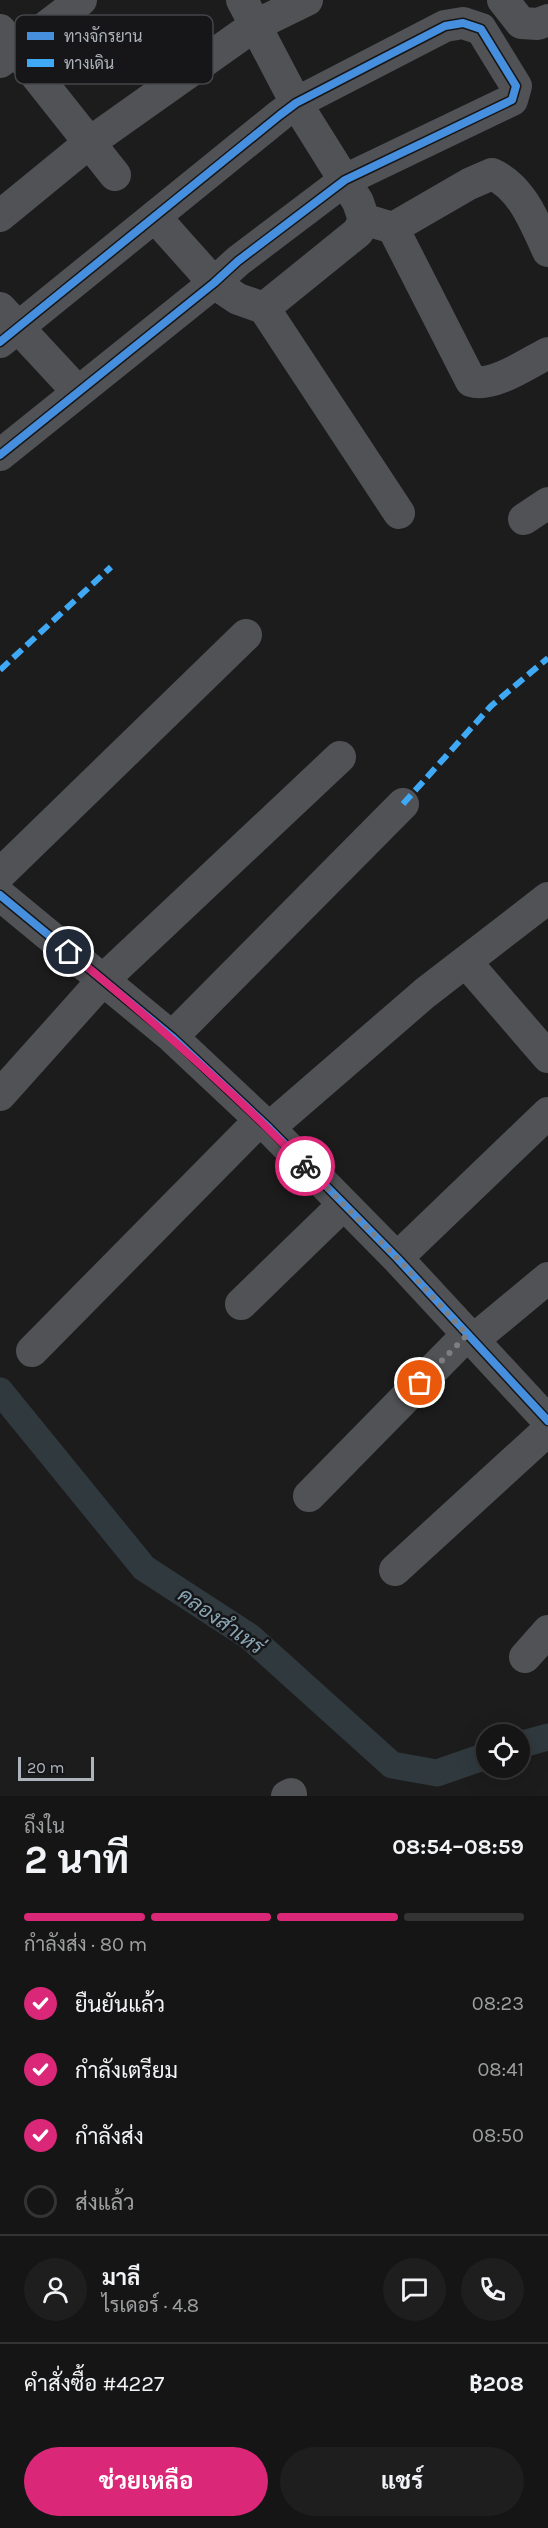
<!DOCTYPE html>
<html lang="th">
<meta charset="utf-8">
<style>
:root{--surface:#151515;--page:#1e1e1e;--text:#f1f3f6;--muted:#9d9fa0;--line:#343434;--accent:#db2777}
body{margin:0;font-family:Karla,Sarabun,sans-serif;background:var(--page);color:var(--text);height:100vh;display:flex;flex-direction:column;font-size:22px;white-space:nowrap}
*{box-sizing:border-box;margin:0}
p{font-size:20px;color:var(--muted)}
.icon{flex:none;width:33px;height:33px;fill:none;stroke:currentColor;stroke-width:2;stroke-linecap:round;stroke-linejoin:round}
.map{position:relative;height:1796px;overflow:hidden}
.sheet{display:flex;flex-direction:column;background:var(--surface);flex:1}
.sheet>*{flex:none}
.controls{position:absolute;left:476px;top:1724px;display:grid;gap:12px}
.controls a{display:grid;place-items:center;width:54px;height:54px;border-radius:50%;background:var(--surface);box-shadow:0 6px 24px #0002,0 0 0 2px var(--line);font-size:30px}
.scale{position:absolute;left:18px;bottom:15px;width:76px;box-sizing:border-box;padding-left:6px;border:3px solid #aeb4bc;border-top:0;font-size:16px;line-height:21px;white-space:nowrap;color:#aeb4bc;-webkit-text-stroke:4px #161618;paint-order:stroke}
.pin{position:absolute;display:grid;place-items:center;width:51px;height:51px;color:#fff;margin:-26px;border:3px solid #fff;border-radius:50%;box-shadow:0 2px 6px #0007}
.courier{position:absolute;display:grid;place-items:center;width:60px;height:60px;margin:-30px;border:4px solid #db2777;border-radius:50%;background:#fff;color:#222;box-shadow:0 2px 8px #0007}
.headline em{font-style:normal;font-weight:700}
.headline div{display:flex;flex-direction:column-reverse}
.headline{display:flex;align-items:center;justify-content:space-between;height:102px;padding:0 24px}
h1{font-size:39px;font-weight:700;line-height:45px}
.bar{display:grid;grid-template-columns:repeat(4,1fr);gap:9px 6px;align-content:center;height:72px;padding:0 24px}
.bar i{height:8px;border-radius:4px;background:var(--line)}
.bar .on{background:var(--accent)}
.bar p{grid-column:span 4}
.line{display:flex;align-items:center;gap:15px;padding:0 24px;border-top:2px solid var(--line)}
.line div{flex:1}
.round{display:grid;place-items:center;flex:none;width:63px;height:63px;border-radius:32px;background:var(--page)}
ol{padding:0 24px;list-style:none}
li{display:flex;align-items:center;gap:18px;height:66px}
li p{margin-inline-start:auto}
li .icon{padding:6px;border-radius:50%;background:var(--accent);color:#fff;stroke-width:4}
li:last-child{color:var(--muted)}
li i{width:33px;height:33px;border:3px solid var(--line);border-radius:50%}
.cta{display:flex;gap:12px;margin-top:auto;padding:12px 24px}
.cta a{flex:1;height:69px;border-radius:36px;background:var(--accent);color:#fff;font-size:24px;font-weight:700;line-height:69px;text-align:center}
.cta a+a{background:var(--page);color:var(--text)}
.map>svg:first-child{display:block}
.lines{fill:none;stroke-linecap:round;stroke-linejoin:round}
.canal{stroke:#2f393e;stroke-width:27}
.minor{stroke:#505255;stroke-width:32}
.quiet{stroke:#3fa9f5;stroke-width:6;stroke-dasharray:12 6;stroke-linecap:butt}
.cycleway-casing{stroke:#161618;stroke-width:11}
.cycleway{stroke:#468fdf;stroke-width:8}
.done{stroke:#7b7f84;stroke-width:6;stroke-dasharray:0 10.8}
.route{stroke:#db2777;stroke-width:8}
.labels{text-anchor:middle;stroke-width:5;stroke-linejoin:round;paint-order:stroke}
.water-label{font-size:21px;font-style:italic;fill:#88a5b4;stroke:#161618}
.key{fill:#161618;stroke:#444549;stroke-width:1.5}
.key-label{font-size:16px;fill:#aeb4bc}
</style>
<div class="map">
<svg width="548" height="1796" viewBox="0 0 548 1796">
<rect width="100%" height="100%" fill="#1c1c1c"/>
<g class="lines">
<!-- canal -->
<path class="canal" d="M0 1391 144 1568 250 1637 392 1765 437 1773 486 1756
M519 1745 548 1737"/>
<!-- minor -->
<path class="minor" d="M503 0 521 23 538 24 548 20
M0 30 115 175
M0 62 81 0
M0 216 89 143 254 26 307 0
M155 217 214 283 238 299 264 308 358 232 364 220 358 202 296 103 242 0
M373 222 393 228 469 184 492 174C522 187 535 223 548 251
M393 228 471 381C493 388 528 363 548 353
M0 308 78 392
M264 308 399 513
M0 342 280 115 296 103 445 26 463 23 481 29 516 86 512 100 345 180 238 261 214 283 0 455
M524 519 548 503
M0 874 246 635
M0 895 172 1037 269 1128 397 1258 548 1421
M466 962 548 1057
M172 1037 403 804
M0 1095 103 980 340 757
M269 1128 425 993 548 898
M397 1258 548 1113
M241 1304 343 1205
M472 1341 548 1278
M32 1351 260 1120
M309 1496 467 1335
M395 1570 548 1430
M525 1657 548 1631
M287 1796 291 1794"/>
<!-- quiet -->
<path class="quiet" d="M0 670 111 567
M403 804 491 706 548 658"/>
<!-- cycleway casing -->
<g class="cycleway-casing">
<path id="cycleway" d="M0 342 280 115 296 103 445 26 463 23 481 29 516 86 512 100 345 180 238 261 214 283 0 455
M0 895 172 1037 269 1128 397 1258 548 1421"/>
</g>
<!-- cycleway -->
<use href="#cycleway" class="cycleway"/>
</g>
<g class="lines">
<!-- done -->
<path class="done" d="M305 1166 397 1258 467 1335 420 1383"/>
<!-- route -->
<path class="route" d="M69 952C151 1019 231 1089 305 1166"/>
</g>
<g class="labels">
<!-- water labels -->
<g class="water-label">
<text transform="translate(221 1621) rotate(35)" y="7">คลองสำเหร่</text>
</g>
</g>
<!-- legend -->
<rect x="15" y="15" width="198" height="69" rx="9" class="key"/>
<rect x="27" y="32" width="27" height="8" fill="#468fdf"/>
<rect x="27" y="59" width="27" height="8" fill="#3fa9f5"/>
<g class="key-label">
<text x="64" y="42">ทางจักรยาน</text>
<text x="64" y="69">ทางเดิน</text>
</g>
</svg>
<div class="controls">
<a><svg class="icon" aria-label="locate" viewBox="0 0 24 24"><circle cx="12" cy="12" r="6"/><path d="M12 2v4M12 18v4M2 12h4M18 12h4"/></svg></a>
</div>
<div class="scale">20 m</div>
<div class="pin" style="left:420px;top:1383px;background:#ea580c"><svg class="icon" aria-label="bag" viewBox="0 0 24 24"><path d="M5 8h14l-1 12H6zM9 8a3 3 0 0 1 6 0"/></svg></div>
<div class="pin" style="left:69px;top:952px;background:#1f2937"><svg class="icon" aria-label="home" viewBox="0 0 24 24"><path d="M3 11l9-7 9 7M6 9v11h12V9"/></svg></div>
<div class="courier" style="left:305px;top:1166px"><svg class="icon" aria-label="bike" viewBox="0 0 24 24"><circle cx="6" cy="16" r="4"/><circle cx="18" cy="16" r="4"/><path d="M6 16l4-8h5l3 8M10 8l3 8H6M13 5h3"/></svg></div>
</div>
<section class="sheet">
<div class="headline"><div><h1>2 นาที</h1><p>ถึงใน</p></div><em>08:54–08:59</em></div>
<div class="bar"><i class="on"></i><i class="on"></i><i class="on"></i><i></i><p>กำลังส่ง · 80 m</p></div>
<ol>
<li><svg class="icon" aria-label="check" viewBox="0 0 24 24"><path d="M5 12l5 5 9-10"/></svg>ยืนยันแล้ว<p>08:23</p></li>
<li><svg class="icon" aria-label="check" viewBox="0 0 24 24"><path d="M5 12l5 5 9-10"/></svg>กำลังเตรียม<p>08:41</p></li>
<li><svg class="icon" aria-label="check" viewBox="0 0 24 24"><path d="M5 12l5 5 9-10"/></svg>กำลังส่ง<p>08:50</p></li>
<li><i></i>ส่งแล้ว</li>
</ol>
<div class="line" style="height:108px"><a class="round"><svg class="icon" aria-label="person" viewBox="0 0 24 24"><circle cx="12" cy="8" r="4"/><path d="M4 21q1-7 8-7t8 7"/></svg></a><div><b>มาลี</b><p>ไรเดอร์ · 4.8</p></div><a class="round"><svg class="icon" aria-label="chat" viewBox="0 0 24 24"><path d="M4 5h16v11H9l-5 4z"/></svg></a><a class="round"><svg class="icon" aria-label="phone" viewBox="0 0 24 24"><path d="M5 4h4l2 5-3 2q2 4 5 5l2-3 5 2v4C11 20 4 13 5 4z"/></svg></a></div>
<div class="line" style="height:78px"><div>คำสั่งซื้อ #4227</div><b>฿208</b></div>
<div class="cta"><a>ช่วยเหลือ</a><a>แชร์</a></div>
</section>
